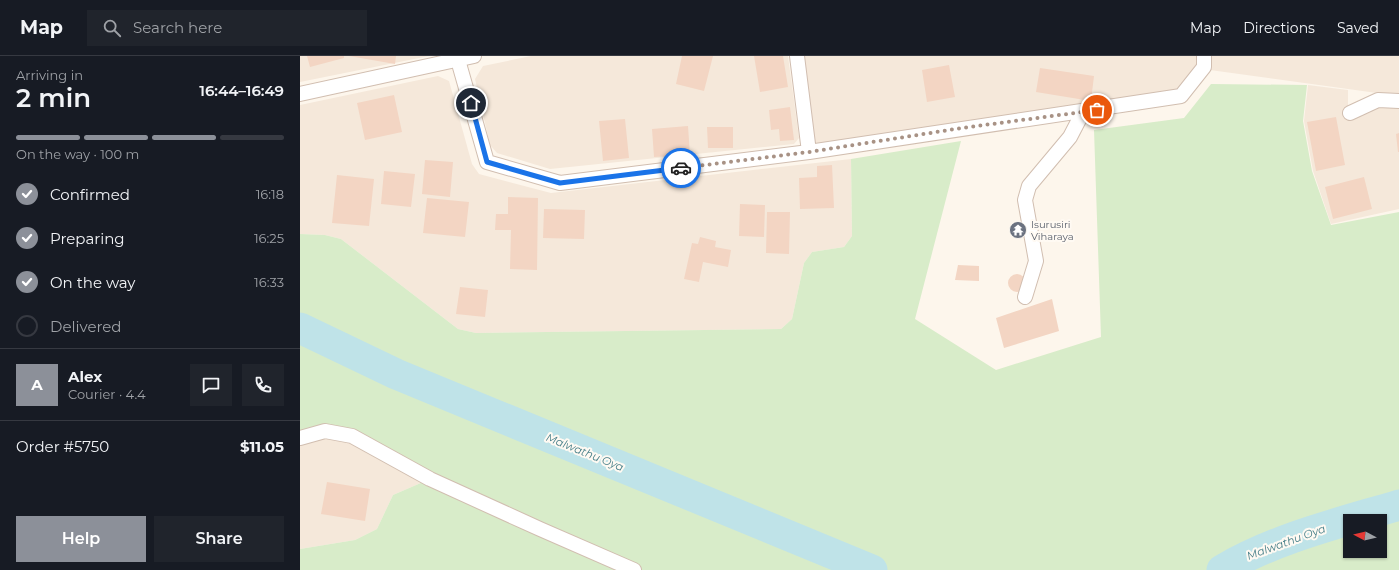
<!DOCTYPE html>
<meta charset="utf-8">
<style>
:root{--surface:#171b24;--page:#20242c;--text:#f1f3f6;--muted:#9ea1a6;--line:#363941;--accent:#8c9099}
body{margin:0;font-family:Montserrat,sans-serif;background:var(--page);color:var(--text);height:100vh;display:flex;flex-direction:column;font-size:15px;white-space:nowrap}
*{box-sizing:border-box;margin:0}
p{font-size:13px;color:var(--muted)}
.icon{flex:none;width:22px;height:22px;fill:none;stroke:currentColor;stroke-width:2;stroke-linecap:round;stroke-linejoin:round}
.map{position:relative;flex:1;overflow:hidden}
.panel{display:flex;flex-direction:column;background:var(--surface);width:300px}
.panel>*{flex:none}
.needle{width:26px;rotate:277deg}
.fabs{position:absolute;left:1043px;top:458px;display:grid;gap:8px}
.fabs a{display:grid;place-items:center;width:44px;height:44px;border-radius:0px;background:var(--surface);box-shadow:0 1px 3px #0004;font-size:20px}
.pin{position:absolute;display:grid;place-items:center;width:34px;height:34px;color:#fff;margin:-17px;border:2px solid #fff;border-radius:50%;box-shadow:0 1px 4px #0007}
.courier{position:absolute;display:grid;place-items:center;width:40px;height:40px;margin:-20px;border:3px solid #1a73e8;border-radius:50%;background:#fff;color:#222;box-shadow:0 1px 5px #0007}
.headline em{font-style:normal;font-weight:600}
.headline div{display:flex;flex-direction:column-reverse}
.headline{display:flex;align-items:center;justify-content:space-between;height:68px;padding:0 16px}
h1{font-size:26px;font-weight:600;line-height:30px}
.bar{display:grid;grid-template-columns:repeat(4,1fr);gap:6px 4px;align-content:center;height:48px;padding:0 16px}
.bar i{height:5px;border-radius:3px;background:var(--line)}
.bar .active{background:var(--accent)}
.bar p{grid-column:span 4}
.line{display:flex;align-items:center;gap:10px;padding:0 16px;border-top:1px solid var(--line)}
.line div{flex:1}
.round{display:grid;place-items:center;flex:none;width:42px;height:42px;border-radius:0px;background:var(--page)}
ol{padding:0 16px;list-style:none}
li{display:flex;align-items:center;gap:12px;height:44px}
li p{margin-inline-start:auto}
li .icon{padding:4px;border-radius:50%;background:var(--accent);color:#fff;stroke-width:4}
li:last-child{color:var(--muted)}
li i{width:22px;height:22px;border:2px solid var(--line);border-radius:50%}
.primary-button{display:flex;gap:8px;margin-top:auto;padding:8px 16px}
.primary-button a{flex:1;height:46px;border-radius:0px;background:var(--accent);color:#fff;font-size:16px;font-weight:600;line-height:46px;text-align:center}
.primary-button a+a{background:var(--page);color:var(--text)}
header{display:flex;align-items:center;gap:24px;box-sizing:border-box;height:56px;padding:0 20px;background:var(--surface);border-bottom:1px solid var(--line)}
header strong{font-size:19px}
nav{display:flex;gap:22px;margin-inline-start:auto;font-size:14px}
.search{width:280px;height:36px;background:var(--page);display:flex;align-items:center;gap:10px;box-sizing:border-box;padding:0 14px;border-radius:0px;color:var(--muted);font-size:15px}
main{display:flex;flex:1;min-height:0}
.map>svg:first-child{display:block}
.residential{fill:#f5e8da}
.green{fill:#d8ecc9;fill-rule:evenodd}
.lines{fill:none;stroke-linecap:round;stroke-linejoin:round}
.river{stroke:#bfe3e8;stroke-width:31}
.building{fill:#f3d5c3}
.street-casing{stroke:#d1beb0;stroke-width:16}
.street{stroke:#fff;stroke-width:14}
.done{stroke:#a89285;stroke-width:4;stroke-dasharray:0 7.2}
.route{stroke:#1a73e8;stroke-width:5}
.labels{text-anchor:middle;stroke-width:4;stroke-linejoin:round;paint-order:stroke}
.worship-label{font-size:10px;fill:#5b616d;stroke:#fffaf3;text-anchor:start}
.water-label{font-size:11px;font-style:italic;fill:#437c86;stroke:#fffaf3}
</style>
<header>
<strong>Map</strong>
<div class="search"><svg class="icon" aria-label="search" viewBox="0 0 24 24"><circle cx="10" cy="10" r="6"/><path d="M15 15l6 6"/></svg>Search here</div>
<nav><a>Map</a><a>Directions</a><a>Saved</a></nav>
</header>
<main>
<section class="panel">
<div class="headline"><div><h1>2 min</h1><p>Arriving in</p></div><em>16:44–16:49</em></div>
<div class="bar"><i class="active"></i><i class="active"></i><i class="active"></i><i></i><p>On the way · 100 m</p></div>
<ol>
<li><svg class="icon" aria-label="check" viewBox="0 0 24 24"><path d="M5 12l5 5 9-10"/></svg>Confirmed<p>16:18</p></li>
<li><svg class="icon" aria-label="check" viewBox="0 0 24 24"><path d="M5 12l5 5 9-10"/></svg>Preparing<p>16:25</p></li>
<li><svg class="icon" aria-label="check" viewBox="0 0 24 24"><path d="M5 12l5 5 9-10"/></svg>On the way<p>16:33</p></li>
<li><i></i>Delivered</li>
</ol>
<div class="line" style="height:72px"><b class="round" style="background:var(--accent);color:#fff">A</b><div><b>Alex</b><p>Courier · 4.4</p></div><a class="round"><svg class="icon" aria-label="chat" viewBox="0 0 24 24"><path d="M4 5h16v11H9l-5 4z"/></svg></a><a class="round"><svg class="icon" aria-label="phone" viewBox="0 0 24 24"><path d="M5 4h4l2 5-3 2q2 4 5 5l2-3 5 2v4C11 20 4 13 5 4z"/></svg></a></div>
<div class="line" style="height:52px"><div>Order #5750</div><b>$11.05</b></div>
<div class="primary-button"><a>Help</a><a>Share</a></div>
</section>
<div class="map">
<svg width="1099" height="514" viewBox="0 0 1099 514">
<rect width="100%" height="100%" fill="#fdf6ec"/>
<!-- residential -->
<path class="residential" d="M0 0H129L0 26Z
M231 0H488L499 82 494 88 250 113 197 97 190 89 175 23 183 10Z
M499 0H898V9L878 36 509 95Z
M910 0H1099V38L1077 37 910 14Z
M138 20 149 25 172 108 179 118 251 137 551 103 552 180 544 191 512 196 504 207 492 263 481 273 176 277 158 273 41 183 25 179 0 178V49Z
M1008 29 1048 34V59L1080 47 1099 48V153L1031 168 1013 115 1004 65Z
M25 375 130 423 93 439 77 473 55 484 0 493V382Z"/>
<!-- green -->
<path class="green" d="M911 28 1007 29 1003 65 1012 115 1031 169 1099 156V514H0V493L55 484 77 473 93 439 130 423 52 380 0 382V178L25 179 41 183 158 273 176 277 481 273 492 263 504 207 512 196 544 191 552 180 551 103 661 85 615 263 696 314 801 281 794 74 884 62ZM1050 465H1080V495H1050Z"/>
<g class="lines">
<!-- river -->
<path class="river" d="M0 272 96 318 572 514
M922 514C976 482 1039 467 1099 449"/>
</g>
<!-- building -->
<path class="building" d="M7 0H44V2L10 11Z
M49 0H96L95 8Z
M382 0H413L404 35 376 28Z
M454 0H483L488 31 460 36Z
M649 9 655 41 627 46 622 14Z
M740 12 794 20 791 45 736 36Z
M94 39 102 76 65 84 57 47Z
M490 51 494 84 480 85 479 73 471 74 469 54Z
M1036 61 1045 109 1016 115 1007 66Z
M325 63 329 102 303 105 299 65Z
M388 70 390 99 354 101 352 73Z
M407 71H433V92H408Z
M1099 77V96H1098L1096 78Z
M125 104 153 106 150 141 122 138Z
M532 109 534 152 500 153 499 122 517 121V110Z
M84 115 115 118 111 151 81 148Z
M37 119 74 123 69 170 32 167Z
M1064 121 1072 153 1033 163 1025 131Z
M208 141 238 142 237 214 210 213 211 174H195L196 158H208Z
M127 142 169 146 165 181 123 177Z
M440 148 465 149 464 181 439 180Z
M244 153 285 154 284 183 243 182Z
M467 156H490L489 198 466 197Z
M400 181 416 185 415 191 431 194 428 211 403 206 399 226 384 223 392 187 398 188Z
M658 209 679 210V225L655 224Z
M708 227a9 9 0 1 1 18 0a9 9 0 1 1-18 0Z
M160 231 188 234 185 261 156 258Z
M752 243 759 275 704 292 696 262Z
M27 426 70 433 65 465 21 458Z"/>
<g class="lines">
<!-- street casing -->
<g class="street-casing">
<path id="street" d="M497 0 509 96
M158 4 187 106 260 127 509 96 881 40 904 11V0
M0 38 174 0
M1050 57 1078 44 1099 45
M725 241 736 205 725 144 729 130 770 81 783 56
M0 382 25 375 52 380 130 423 240 473 334 514"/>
</g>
<!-- street -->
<use href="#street" class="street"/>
</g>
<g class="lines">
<!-- done -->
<path class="done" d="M381 112 509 96 662 72 797 54"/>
<!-- route -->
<path class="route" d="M171 47 187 106 260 127 381 112"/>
</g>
<!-- icons -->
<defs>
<g id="temple-disc" transform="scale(0.9)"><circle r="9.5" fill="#6b7280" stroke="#fffaf3"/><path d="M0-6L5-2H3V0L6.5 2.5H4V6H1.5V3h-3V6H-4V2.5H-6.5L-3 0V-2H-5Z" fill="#fff"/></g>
</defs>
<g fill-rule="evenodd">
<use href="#temple-disc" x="718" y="174"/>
</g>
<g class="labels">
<!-- worship labels -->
<g class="worship-label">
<text x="731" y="172">Isurusiri<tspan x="731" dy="12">Viharaya</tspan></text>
</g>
<!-- water labels -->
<g class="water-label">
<text transform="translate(285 396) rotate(22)" y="4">Malwathu Oya</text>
<text transform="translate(986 486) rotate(-20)" y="4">Malwathu Oya</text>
</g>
</g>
</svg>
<div class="fabs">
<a><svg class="needle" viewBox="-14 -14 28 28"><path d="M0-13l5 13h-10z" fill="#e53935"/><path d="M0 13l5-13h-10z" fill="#9ea1a6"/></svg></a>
</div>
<div class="pin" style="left:797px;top:54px;background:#ea580c"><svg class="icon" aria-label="bag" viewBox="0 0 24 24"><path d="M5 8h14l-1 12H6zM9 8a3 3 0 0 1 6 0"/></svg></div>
<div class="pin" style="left:171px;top:47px;background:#1f2937"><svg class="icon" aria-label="home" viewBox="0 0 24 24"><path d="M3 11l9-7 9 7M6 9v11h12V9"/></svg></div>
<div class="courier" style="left:381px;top:112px"><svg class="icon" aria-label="car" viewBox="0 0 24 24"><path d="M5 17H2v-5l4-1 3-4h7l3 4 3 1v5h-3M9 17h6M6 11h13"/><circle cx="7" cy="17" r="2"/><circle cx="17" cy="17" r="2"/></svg></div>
</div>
</main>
